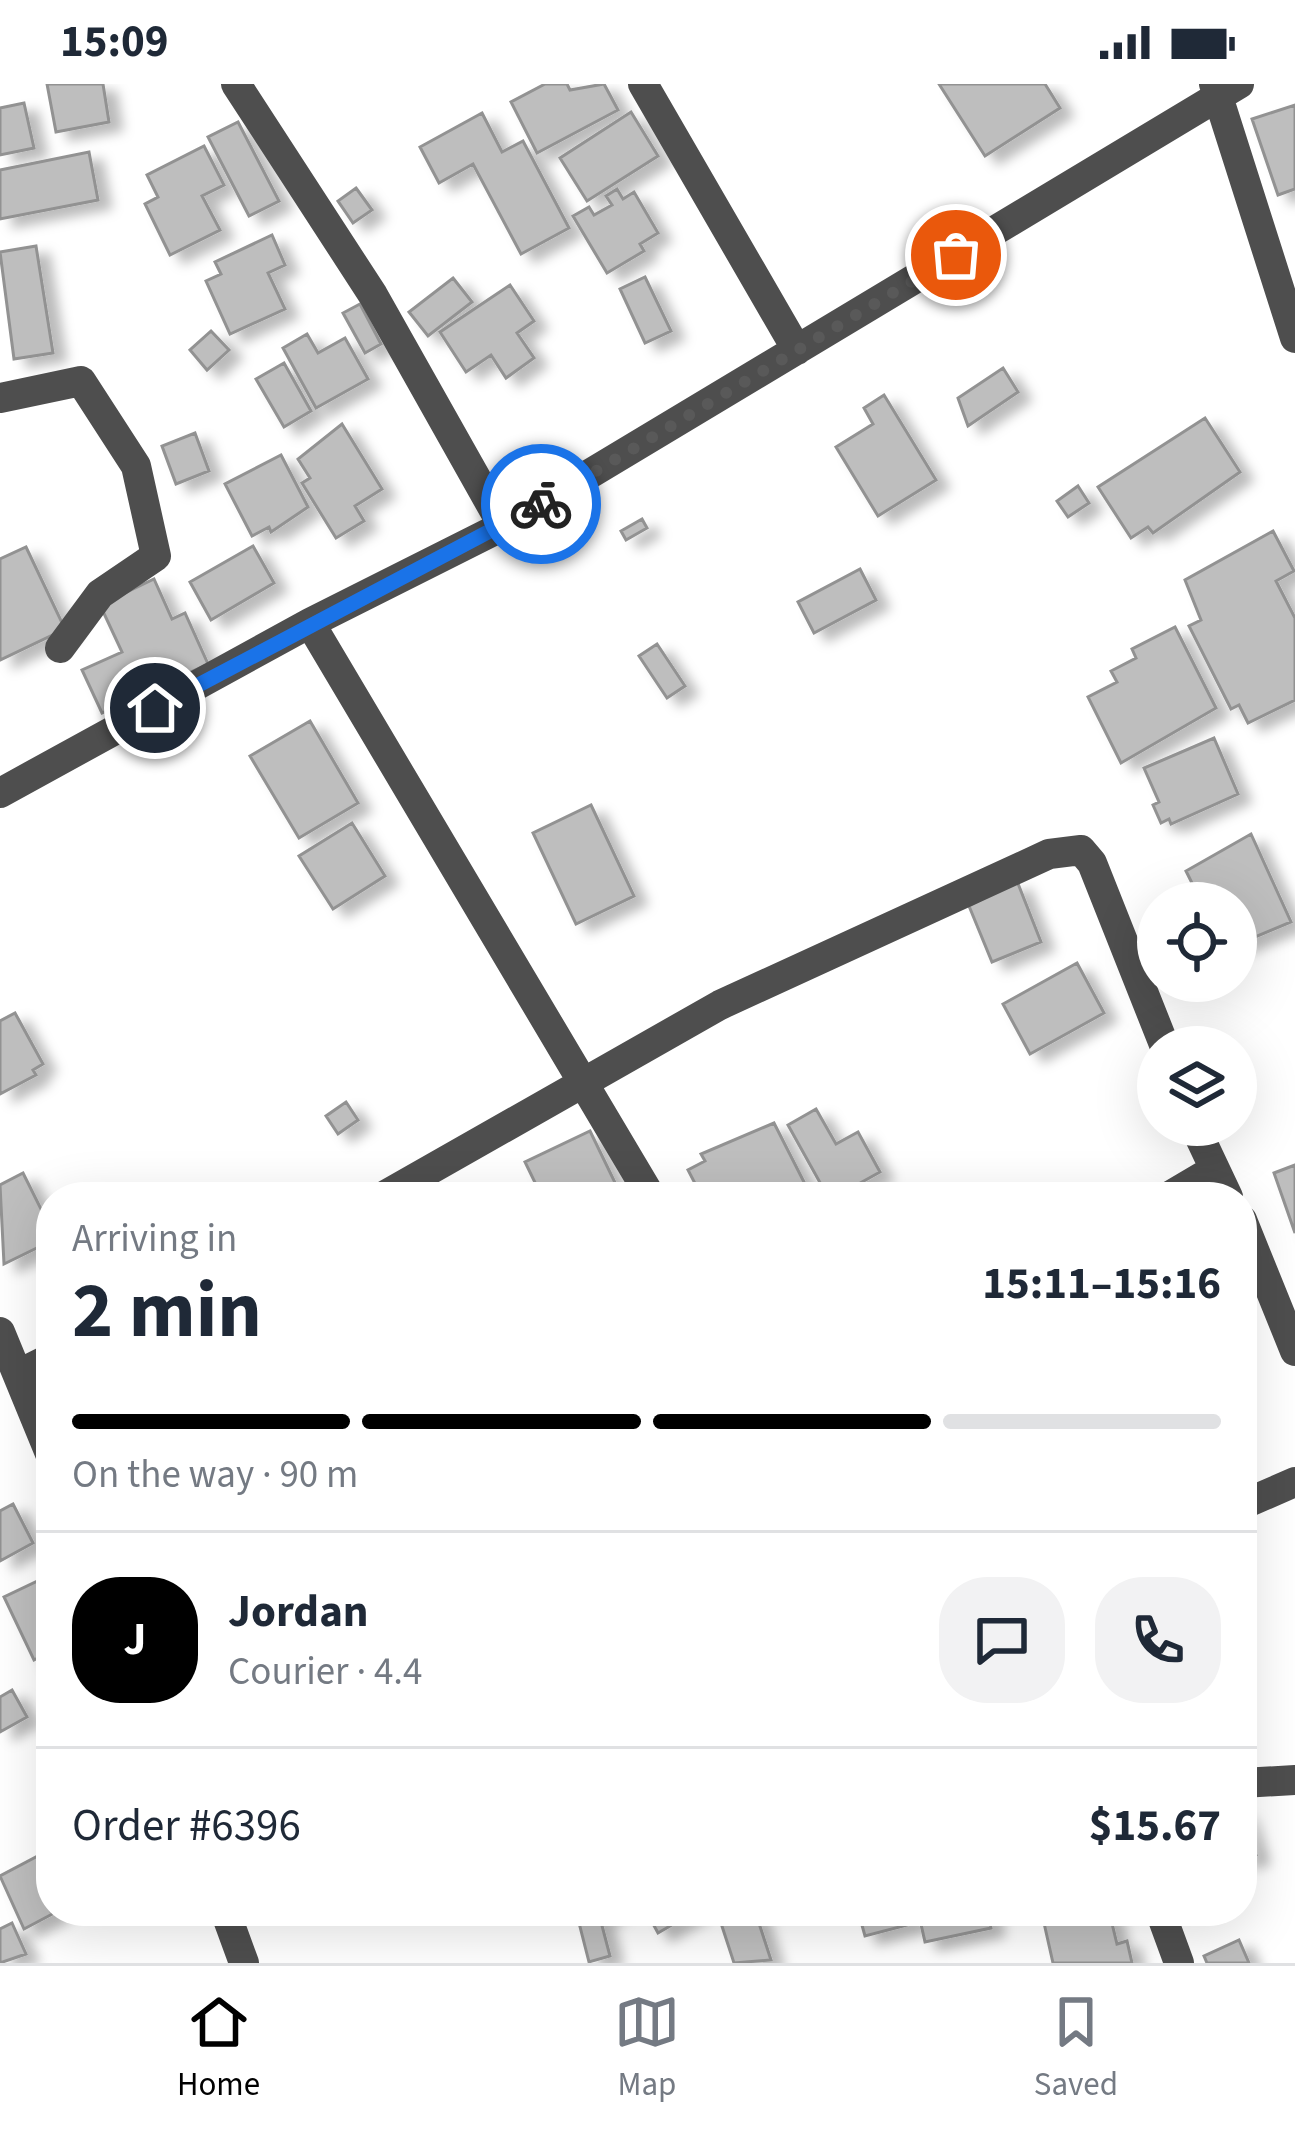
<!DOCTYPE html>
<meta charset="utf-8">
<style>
:root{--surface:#fff;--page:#f2f2f3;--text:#1f2937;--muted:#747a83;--line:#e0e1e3;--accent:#000}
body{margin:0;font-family:"Source Sans 3",sans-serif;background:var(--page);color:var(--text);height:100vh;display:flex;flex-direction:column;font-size:45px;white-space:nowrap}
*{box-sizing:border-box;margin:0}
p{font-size:39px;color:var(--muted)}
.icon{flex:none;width:66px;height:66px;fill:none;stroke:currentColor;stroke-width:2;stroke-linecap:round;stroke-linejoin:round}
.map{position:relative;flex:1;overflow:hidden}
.details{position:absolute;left:36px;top:1098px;width:1221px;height:744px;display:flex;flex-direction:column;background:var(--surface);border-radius:48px;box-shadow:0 12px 48px #0002}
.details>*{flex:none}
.controls{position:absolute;left:1137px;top:798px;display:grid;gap:24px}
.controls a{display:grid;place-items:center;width:120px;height:120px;border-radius:50%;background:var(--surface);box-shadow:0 12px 48px #0002;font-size:60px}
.pin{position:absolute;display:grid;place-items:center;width:102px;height:102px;color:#fff;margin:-51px;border:6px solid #fff;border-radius:50%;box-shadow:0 3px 12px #0007}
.courier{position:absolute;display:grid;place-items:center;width:120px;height:120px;margin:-60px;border:9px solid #1a73e8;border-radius:50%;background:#fff;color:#222;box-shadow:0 3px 15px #0007}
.summary em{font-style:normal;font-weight:700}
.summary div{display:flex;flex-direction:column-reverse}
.summary{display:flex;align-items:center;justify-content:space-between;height:204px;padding:0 36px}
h1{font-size:78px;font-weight:700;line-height:90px}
.bar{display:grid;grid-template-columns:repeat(4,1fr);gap:18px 12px;align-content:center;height:144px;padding:0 36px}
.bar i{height:15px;border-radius:9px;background:var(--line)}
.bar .selected{background:var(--accent)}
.bar p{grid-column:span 4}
.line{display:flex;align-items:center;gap:30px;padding:0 36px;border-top:3px solid var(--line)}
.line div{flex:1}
.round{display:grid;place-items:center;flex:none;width:126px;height:126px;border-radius:48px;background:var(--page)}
.status{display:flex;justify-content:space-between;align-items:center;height:84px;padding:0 60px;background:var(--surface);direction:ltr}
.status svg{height:33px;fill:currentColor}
.tab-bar{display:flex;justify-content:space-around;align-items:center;height:168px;border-top:3px solid var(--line);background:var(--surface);font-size:33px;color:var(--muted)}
.tab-bar a{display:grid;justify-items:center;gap:6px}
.tab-bar .selected{color:var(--accent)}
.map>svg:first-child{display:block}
.building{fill:#bebebe;stroke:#929292;stroke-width:3;filter:url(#shadow)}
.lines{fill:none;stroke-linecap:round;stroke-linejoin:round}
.minor{stroke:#4e4e4e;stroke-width:30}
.done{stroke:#595959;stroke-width:12;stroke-dasharray:0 21.6}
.route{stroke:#1a73e8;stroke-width:15}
</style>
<div class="status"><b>15:09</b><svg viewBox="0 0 49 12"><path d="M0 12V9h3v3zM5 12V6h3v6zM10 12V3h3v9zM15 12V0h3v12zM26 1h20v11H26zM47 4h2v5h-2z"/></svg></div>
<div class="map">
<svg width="1295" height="1879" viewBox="0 0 1295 1879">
<defs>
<filter id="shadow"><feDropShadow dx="13" dy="8" stdDeviation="6" flood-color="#0004"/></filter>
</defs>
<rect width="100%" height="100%" fill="#fff"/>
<!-- building -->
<path class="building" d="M47 0H103L109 38 56 48Z
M545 0H567L570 6 604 0 618 26 537 69 511 18Z
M939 0H1045L1060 24 985 72Z
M24 19 34 64 0 71V24Z
M1295 21V105L1278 111 1252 35Z
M631 28 658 72 587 117 560 74Z
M482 29 502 68 523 57 569 144 521 170 473 80 439 99 420 63Z
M238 38 279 117 249 132 208 53Z
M204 62 224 101 202 112 220 146 170 171 145 120 158 113 147 91Z
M89 68 98 116 0 135V86Z
M356 104 372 126 353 139 338 117Z
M617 105 623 115 634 108 658 149 640 160 644 167 607 189 573 132 589 123 594 131 612 121 606 112Z
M272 151 285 181 268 189 285 225 230 250 206 197 221 190 215 178Z
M36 162 53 269 14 275 0 168Z
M645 193 671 247 645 259 620 205Z
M453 194 472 218 428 252 409 228Z
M510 201 534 237 517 249 534 274 506 294 491 271 466 288 440 248Z
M360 220 381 260 365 269 343 229Z
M211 247 229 266 207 286 190 266Z
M307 250 318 269 345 254 368 295 316 324 283 264Z
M284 279 311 327 284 343 256 295Z
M1003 284 1018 308 968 342 958 314Z
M884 311 936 396 878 432 836 363 873 340 864 324Z
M1205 334 1240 388 1153 449 1148 443 1131 454 1098 403Z
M342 340 382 405 355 422 364 437 336 454 302 399 310 394 298 375Z
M195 349 209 387 176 400 162 362Z
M281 371 308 423 271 448 269 443 252 452 225 400Z
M1078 402 1089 419 1068 433 1057 417Z
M642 435 647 444 626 456 621 447Z
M1273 447 1294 487 1276 497 1295 534V616L1248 639 1239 621 1231 625 1189 542 1201 536 1185 496Z
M253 462 274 499 211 536 190 498Z
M26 463 65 545 0 576V475Z
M860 485 876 516 814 549 798 518Z
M154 495 172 535 185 529 208 580 102 629 82 586 122 568 100 521Z
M1175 543 1216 624 1121 679 1088 613 1117 598 1111 587 1136 574 1132 565Z
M657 560 685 602 667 614 639 572Z
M310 637 358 719 299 754 250 672Z
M1214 654 1238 710 1171 740 1169 735 1161 739 1153 721 1159 718 1144 684Z
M591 721 634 812 576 840 533 749Z
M352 739 385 792 333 825 299 772Z
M1251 750 1291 838 1236 861V819H1185L1181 810 1194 803 1186 787Z
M1017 797 1041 858 992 878 969 822Z
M1077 879 1104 929 1030 970 1003 920Z
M15 929 43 980 33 986 36 991 0 1010V937Z
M346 1018 358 1036 338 1050 326 1032Z
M816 1025 836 1060 858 1048 880 1088 835 1113H828L788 1041Z
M774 1039 805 1100 781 1113H702L688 1086 705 1077 701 1070Z
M590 1047 622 1113H542L525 1078Z
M1295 1081V1149L1274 1089Z
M23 1089 51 1145V1157L4 1180 0 1101Z
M13 1420 33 1459 0 1477V1427Z
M46 1493 51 1503V1567L34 1576 4 1513Z
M12 1606 27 1633 0 1648V1613Z
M1242 1726 1256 1771 1242 1776Z
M51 1765V1827H58L24 1845 0 1792Z
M576 1827H614L600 1834 610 1872 589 1878Z
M646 1827H696L658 1849Z
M728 1827H755L771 1876 734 1879 718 1830Z
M858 1827H912L915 1839 865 1852Z
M918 1827H988L991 1844 925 1858Z
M1098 1827H1109L1117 1860 1127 1857 1132 1879H1053L1044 1839Z
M12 1839 26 1870 0 1879V1845Z
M1239 1856 1249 1879H1207L1204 1872Z"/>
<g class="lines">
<!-- minor -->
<path class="minor" d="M236 0 373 211 503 442
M643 0 797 266
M1214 0 1295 254
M0 314 81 297 136 382 156 472 100 510 60 564
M310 539 651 1113
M0 709 310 539 503 442 1239 0
M1194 1041 1228 1113
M382 1113 720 921 1049 770 1081 766 1092 779 1165 963
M1168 1113 1212 1087
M1242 1136 1295 1267
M0 1248 51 1372
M19 1290 51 1274
M1242 1421 1295 1398
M1242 1699 1295 1696
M225 1827 244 1879
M1160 1827 1179 1879"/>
</g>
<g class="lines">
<!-- done -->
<path class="done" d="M541 420 956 171"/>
<!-- route -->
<path class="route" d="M155 624 541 420"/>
</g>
</svg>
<div class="controls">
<a><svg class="icon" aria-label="locate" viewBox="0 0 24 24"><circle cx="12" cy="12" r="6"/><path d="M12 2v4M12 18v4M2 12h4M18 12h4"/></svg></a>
<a><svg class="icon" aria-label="layers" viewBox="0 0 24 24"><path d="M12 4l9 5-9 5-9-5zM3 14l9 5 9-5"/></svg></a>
</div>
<div class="pin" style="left:956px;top:171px;background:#ea580c"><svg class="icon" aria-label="bag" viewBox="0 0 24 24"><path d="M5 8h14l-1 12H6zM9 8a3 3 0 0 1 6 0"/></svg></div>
<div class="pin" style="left:155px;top:624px;background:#1f2937"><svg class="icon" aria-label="home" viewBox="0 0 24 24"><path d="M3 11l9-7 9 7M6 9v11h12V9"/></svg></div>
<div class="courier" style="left:541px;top:420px"><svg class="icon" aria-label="bike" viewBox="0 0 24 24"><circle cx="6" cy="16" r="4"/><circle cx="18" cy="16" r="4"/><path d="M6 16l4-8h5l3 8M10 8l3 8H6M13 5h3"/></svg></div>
<section class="details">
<div class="summary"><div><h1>2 min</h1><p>Arriving in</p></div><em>15:11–15:16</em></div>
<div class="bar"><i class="selected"></i><i class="selected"></i><i class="selected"></i><i></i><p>On the way · 90 m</p></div>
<div class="line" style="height:216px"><b class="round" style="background:var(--accent);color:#fff">J</b><div><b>Jordan</b><p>Courier · 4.4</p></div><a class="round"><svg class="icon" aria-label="chat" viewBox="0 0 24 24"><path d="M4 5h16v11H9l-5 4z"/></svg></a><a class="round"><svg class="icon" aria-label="phone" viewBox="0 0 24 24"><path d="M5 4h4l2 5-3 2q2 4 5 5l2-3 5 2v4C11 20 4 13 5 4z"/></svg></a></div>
<div class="line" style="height:156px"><div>Order #6396</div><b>$15.67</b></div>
</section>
</div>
<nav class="tab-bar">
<a class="selected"><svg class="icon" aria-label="home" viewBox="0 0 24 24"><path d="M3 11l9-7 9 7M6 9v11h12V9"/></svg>Home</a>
<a><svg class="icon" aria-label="map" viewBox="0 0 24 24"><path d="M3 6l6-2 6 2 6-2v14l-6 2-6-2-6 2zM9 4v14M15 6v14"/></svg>Map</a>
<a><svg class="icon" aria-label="saved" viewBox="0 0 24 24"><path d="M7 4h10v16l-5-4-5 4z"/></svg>Saved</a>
</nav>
